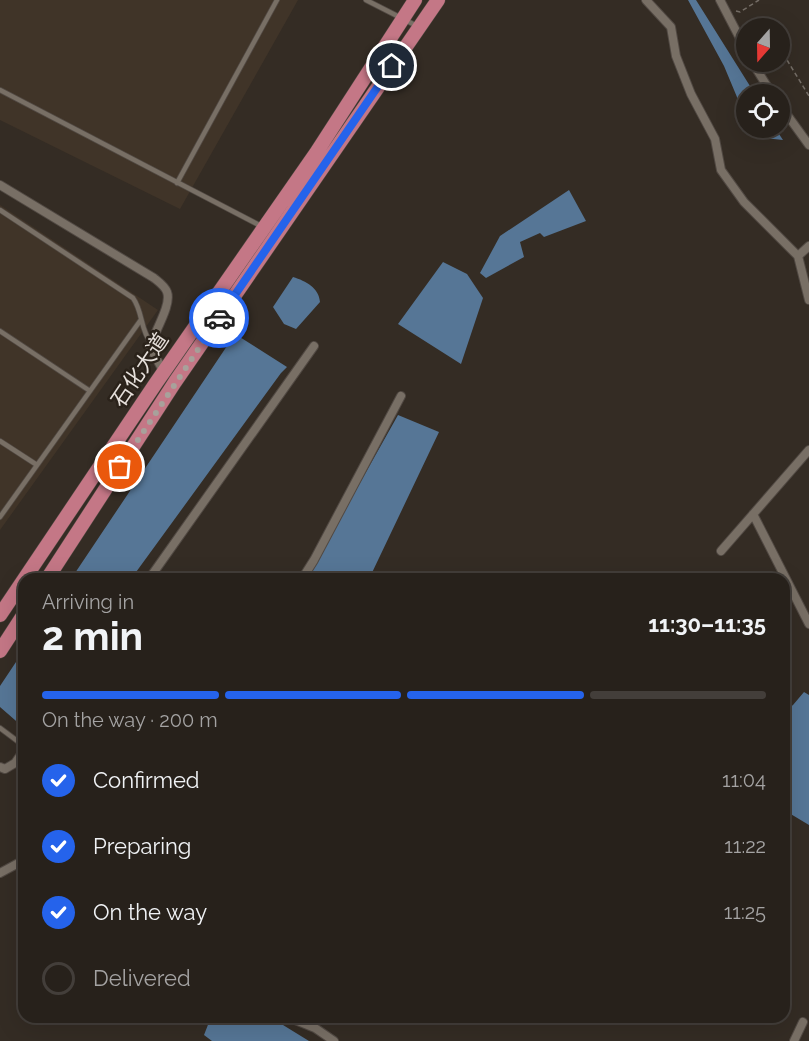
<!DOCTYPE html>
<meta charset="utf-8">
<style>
:root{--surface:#27211b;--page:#332e28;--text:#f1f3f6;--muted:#a4a3a3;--line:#433e3a;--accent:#2563eb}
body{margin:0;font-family:Raleway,"Noto Sans SC",sans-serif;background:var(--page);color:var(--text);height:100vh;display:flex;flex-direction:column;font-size:22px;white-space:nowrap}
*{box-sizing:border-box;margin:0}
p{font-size:20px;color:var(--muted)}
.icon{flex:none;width:33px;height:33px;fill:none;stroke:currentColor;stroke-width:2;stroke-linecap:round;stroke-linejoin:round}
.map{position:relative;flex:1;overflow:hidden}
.drawer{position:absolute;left:18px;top:573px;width:772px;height:450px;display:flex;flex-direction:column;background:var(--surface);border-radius:18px;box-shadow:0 6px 24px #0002,0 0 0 2px var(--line)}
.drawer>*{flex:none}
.needle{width:39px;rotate:200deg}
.tools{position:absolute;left:736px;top:18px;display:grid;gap:12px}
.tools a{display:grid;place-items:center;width:54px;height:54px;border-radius:50%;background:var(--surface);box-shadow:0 6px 24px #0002,0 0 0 2px var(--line);font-size:30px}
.pin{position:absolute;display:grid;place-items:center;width:51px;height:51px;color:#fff;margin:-26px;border:3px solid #fff;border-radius:50%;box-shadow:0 2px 6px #0007}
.courier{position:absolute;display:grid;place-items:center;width:60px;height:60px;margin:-30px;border:4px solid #2563eb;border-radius:50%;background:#fff;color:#222;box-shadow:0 2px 8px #0007}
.overview em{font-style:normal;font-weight:700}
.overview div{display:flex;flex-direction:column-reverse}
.overview{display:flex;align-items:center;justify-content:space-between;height:102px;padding:0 24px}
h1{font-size:39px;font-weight:700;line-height:45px}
.bar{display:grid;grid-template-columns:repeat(4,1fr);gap:9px 6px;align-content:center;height:72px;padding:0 24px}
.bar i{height:8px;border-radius:4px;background:var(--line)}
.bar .current{background:var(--accent)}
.bar p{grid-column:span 4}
ol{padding:0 24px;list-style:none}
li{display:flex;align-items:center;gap:18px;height:66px}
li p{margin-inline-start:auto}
li .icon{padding:6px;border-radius:50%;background:var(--accent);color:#fff;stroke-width:4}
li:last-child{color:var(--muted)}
li i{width:33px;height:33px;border:3px solid var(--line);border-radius:50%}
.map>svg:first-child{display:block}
.built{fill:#403428}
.water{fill:#567696}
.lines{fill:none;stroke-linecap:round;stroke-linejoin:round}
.lane-casing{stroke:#514943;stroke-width:6}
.street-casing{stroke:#514943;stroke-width:10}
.primary-casing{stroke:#514943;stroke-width:15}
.path{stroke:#746d66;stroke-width:1.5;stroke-dasharray:4.5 3;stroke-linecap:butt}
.lane{stroke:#786f65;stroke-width:4.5}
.street{stroke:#786f65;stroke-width:8}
.primary{stroke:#c47786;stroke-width:14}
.done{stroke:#a8a19b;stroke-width:6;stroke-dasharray:0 10.8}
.route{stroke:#2563eb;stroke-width:8}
.labels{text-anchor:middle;stroke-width:5;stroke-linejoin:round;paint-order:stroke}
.street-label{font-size:21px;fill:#e6e0db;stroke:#2a221a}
</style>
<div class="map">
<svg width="809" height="1041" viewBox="0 0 809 1041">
<rect width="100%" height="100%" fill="#342c24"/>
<!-- built -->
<path class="built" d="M0 0H298L180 209 0 120Z
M0 205 158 310 0 530Z"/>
<!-- water -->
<path class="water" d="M688 0H696L755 94H747V121L724 66Z
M751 128H775L783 140 756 137Z
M569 190 586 221 544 237 540 233 520 242 524 257 486 278 480 273 500 236Z
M443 262 467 274 483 298 461 364 398 324Z
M293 277C306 281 319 288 320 302L296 329 284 324 273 307Z
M235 334 287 367 281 373 131 579H71Z
M398 415 439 432 369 579H306Z
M24 650V726L23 727 0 707V686Z
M804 692 809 695V825L784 810 785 711 793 705Z
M211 1017H270L309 1041H212L204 1035Z"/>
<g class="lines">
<!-- lane casing -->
<g class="lane-casing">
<path id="lane" d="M366 0 417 26
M0 90 261 226
M177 183 277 0
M0 210 133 298C143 312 140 329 151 343
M0 331 90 391
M0 441 37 465
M0 517 140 321
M0 728 24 746"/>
</g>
<!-- street casing -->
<g class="street-casing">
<path id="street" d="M646 0 671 27 676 56 691 94 715 139 721 170 744 202 798 256 809 246
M720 0 747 52
M752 62 772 94
M780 105 809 145
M0 185 154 278C159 282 165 286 167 292 172 305 154 332 150 347L165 374
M798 256 809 300
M753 514 809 624
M721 551 809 450
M149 579 314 346
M302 579 314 560 401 396
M0 767 5 769 15 763 24 750
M0 873 24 860
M288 1017 315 1028 334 1041
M794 1041 803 1022"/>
</g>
<!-- primary casing -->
<g class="primary-casing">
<path id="primary" d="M47 579 175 382 438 0
M0 615 156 383 316 153 415 0
M0 651 24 614"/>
</g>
<!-- path -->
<path class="path" d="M736 11 740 12 759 0
M787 60 809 96"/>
<!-- lane -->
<use href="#lane" class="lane"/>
<!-- street -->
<use href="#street" class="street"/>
<!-- primary -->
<use href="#primary" class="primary"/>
</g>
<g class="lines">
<!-- done -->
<path class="done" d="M120 467 219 318"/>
<!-- route -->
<path class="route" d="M219 318 392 66"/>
</g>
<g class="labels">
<!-- street labels -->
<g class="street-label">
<text transform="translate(140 370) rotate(-56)" y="7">石化大道</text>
</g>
</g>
</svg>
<div class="tools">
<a><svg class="needle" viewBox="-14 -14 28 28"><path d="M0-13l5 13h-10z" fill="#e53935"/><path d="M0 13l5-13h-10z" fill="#a4a3a3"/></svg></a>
<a><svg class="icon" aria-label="locate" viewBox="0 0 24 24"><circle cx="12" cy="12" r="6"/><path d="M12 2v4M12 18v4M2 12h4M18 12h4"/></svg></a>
</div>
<div class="pin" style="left:120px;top:467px;background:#ea580c"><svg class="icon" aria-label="bag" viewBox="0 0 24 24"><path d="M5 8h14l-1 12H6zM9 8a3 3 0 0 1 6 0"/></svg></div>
<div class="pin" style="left:392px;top:66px;background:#1f2937"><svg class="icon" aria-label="home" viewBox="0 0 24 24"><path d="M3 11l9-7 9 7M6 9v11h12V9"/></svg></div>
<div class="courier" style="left:219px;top:318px"><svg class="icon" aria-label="car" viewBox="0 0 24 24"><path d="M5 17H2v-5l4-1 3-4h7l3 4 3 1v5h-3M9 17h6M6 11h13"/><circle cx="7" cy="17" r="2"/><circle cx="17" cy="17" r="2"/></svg></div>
<section class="drawer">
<div class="overview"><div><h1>2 min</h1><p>Arriving in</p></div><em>11:30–11:35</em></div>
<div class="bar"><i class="current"></i><i class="current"></i><i class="current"></i><i></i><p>On the way · 200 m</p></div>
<ol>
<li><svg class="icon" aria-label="check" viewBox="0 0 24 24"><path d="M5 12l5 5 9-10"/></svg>Confirmed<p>11:04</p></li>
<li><svg class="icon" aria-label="check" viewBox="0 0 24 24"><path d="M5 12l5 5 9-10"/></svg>Preparing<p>11:22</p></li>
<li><svg class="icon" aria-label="check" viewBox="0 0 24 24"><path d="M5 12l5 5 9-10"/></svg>On the way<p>11:25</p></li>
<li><i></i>Delivered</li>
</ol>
</section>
</div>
